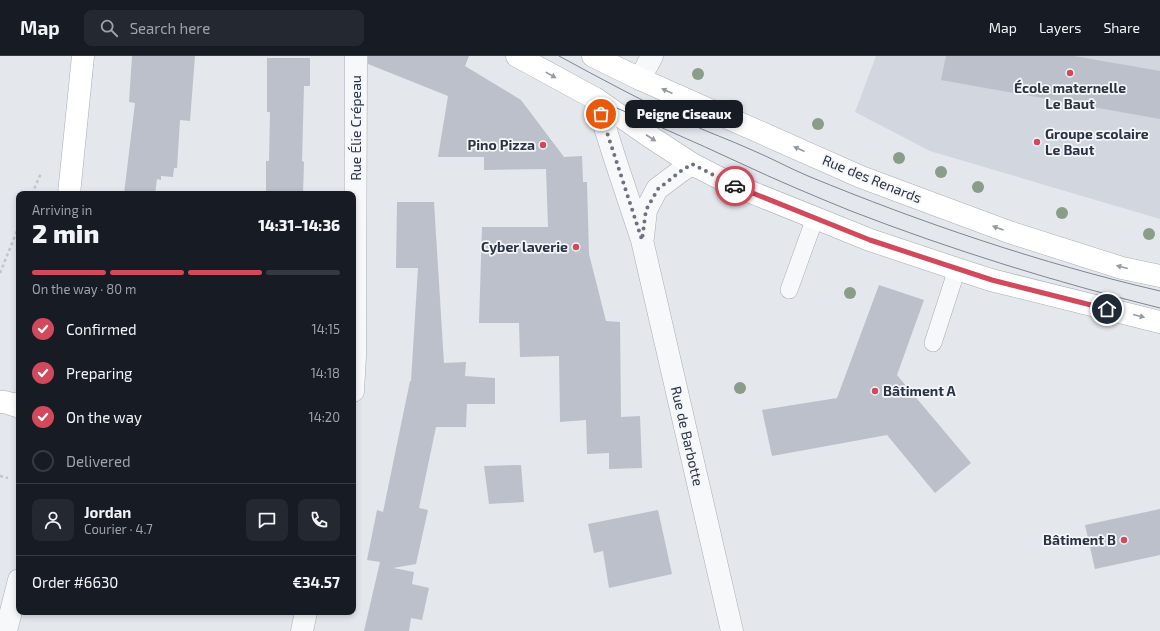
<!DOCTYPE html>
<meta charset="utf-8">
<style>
:root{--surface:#171b24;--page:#242831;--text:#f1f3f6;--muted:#9ea1a6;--line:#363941;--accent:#d1495b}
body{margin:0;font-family:"Exo 2",sans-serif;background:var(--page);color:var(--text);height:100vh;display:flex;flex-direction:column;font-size:15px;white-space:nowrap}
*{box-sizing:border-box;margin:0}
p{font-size:13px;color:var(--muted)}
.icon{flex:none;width:22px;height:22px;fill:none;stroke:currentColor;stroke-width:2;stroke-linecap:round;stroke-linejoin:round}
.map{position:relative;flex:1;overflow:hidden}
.side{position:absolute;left:16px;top:135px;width:340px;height:424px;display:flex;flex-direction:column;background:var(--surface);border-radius:8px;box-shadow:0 2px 6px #0003}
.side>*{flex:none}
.pin{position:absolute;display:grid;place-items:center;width:34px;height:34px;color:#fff;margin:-17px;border:2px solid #fff;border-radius:50%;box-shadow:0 1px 4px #0007}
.courier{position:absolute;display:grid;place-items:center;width:40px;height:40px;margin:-20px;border:3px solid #d1495b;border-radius:50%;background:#fff;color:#222;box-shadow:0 1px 5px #0007}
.bubble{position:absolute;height:28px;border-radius:8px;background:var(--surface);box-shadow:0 2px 6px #0003;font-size:13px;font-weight:800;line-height:28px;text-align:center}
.headline em{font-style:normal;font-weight:800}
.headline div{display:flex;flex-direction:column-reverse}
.headline{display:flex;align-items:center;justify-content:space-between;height:68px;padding:0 16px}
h1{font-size:26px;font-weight:800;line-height:30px}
.bar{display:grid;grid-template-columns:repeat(4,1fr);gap:6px 4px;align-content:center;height:48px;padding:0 16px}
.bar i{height:5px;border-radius:3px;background:var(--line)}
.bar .active{background:var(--accent)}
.bar p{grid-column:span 4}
.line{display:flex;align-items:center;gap:10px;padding:0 16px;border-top:1px solid var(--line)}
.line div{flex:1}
.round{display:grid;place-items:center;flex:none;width:42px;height:42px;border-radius:8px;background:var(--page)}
ol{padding:0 16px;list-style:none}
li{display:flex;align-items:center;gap:12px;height:44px}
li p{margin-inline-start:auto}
li .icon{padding:4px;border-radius:50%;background:var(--accent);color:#fff;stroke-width:4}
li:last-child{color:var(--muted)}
li i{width:22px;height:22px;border:2px solid var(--line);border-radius:50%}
header{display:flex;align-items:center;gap:24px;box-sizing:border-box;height:56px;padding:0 20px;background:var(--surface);border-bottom:1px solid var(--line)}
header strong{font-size:19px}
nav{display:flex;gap:22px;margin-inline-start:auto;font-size:14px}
.search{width:280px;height:36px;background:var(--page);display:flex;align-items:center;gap:10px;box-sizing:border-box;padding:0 14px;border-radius:8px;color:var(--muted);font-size:15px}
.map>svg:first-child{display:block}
.built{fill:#d2d6de}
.building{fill:#bbc0ca}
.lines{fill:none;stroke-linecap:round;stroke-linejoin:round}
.lane-casing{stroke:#a9aeb7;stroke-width:18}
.street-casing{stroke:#a9aeb7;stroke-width:23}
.secondary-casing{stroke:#a9aeb7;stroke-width:23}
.path{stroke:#c2c5cb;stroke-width:2.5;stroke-dasharray:3 3;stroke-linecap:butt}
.lane{stroke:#f7f8fa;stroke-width:17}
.street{stroke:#f7f8fa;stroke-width:22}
.secondary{stroke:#fff;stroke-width:22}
.tram{stroke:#7d8696;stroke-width:1}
.tree{fill:#899d89}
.oneway{fill:#959aa2}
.done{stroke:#6c737f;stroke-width:4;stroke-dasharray:0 7.2}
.route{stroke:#d1495b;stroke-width:5}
.poi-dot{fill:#d1495b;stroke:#f4f6f9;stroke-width:1.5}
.labels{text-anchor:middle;stroke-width:3.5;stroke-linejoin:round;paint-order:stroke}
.poi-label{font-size:14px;font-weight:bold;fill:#2b3445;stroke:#f4f6f9;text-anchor:end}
.street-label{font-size:14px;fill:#2b3445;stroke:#f4f6f9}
</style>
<header>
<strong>Map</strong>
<div class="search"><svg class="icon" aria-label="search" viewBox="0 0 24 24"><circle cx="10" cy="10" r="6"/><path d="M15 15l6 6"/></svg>Search here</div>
<nav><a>Map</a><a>Layers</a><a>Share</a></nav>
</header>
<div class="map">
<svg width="1160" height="575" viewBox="0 0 1160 575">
<rect width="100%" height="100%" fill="#e4e7ec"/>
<!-- built -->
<path class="built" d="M876 0H1160V163L930 95 855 56Z"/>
<!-- building -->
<path class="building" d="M132 0H195L190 65 180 64 177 112H174L173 121 161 120V124L157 123 155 138H124L135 47 129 46Z
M368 0H469L465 10 521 44 564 101 582 100 583 126H587L589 198 606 265 620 266 621 361 640 360 642 412 609 413V397L587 398 586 364 560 366 559 300 520 301 519 267H479L482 171H548L546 113 484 114V101H438L448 40 368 8Z
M946 0H1074L1160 15V63L941 24Z
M267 2H310V30H304L302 105 304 106 303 138H266V105H269L270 56H267Z
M397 146H434L444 307 466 306 465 320 495 322V348H467L466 371H436L419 452 428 454 416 508 393 512 414 516 412 528 429 532 422 564 411 562 409 575H364L380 506 367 504 377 454 383 456 410 325H411L418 212H396Z
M879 229 924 244 897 319 971 407 935 437 887 379 772 400 762 354 837 342Z
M521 409 524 446 489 448 484 410Z
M1160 453V499L1095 513 1085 469Z
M658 454 672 518 609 532 603 495 594 497 588 468Z"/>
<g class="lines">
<!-- lane casing -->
<g class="lane-casing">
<path id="lane" d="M789 234 815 162
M933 287 957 213"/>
</g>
<!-- street casing -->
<g class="street-casing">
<path id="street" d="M640 23 652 0
M596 43 615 103 642 184 732 575
M643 181 646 154 657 133 681 115 692 108
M353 335 355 300 356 0
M6 575 19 524
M302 575 306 556"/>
</g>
<!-- secondary casing -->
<g class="secondary-casing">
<path id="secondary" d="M517 0 596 43 649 80 692 108 731 128 870 184 957 213 991 224 1160 266
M593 0 640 23 861 121 1009 176 1122 212 1160 220
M69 138 83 0
M0 346H5L17 350 19 347"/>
</g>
<!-- path -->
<path class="path" d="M32 138 41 117
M0 217 19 170
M0 420 8 422"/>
<!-- lane -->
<use href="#lane" class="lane"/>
<!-- street -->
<use href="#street" class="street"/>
<!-- secondary -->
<use href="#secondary" class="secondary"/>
<!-- tram -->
<path class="tram" d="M559 0C601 23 643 45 686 66 707 76 730 84 752 94 771 102 789 112 808 120 922 167 1040 207 1160 235
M596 43C644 64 693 85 740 107 776 124 814 140 851 155 952 194 1055 226 1160 252"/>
</g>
<!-- trees -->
<g class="tree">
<circle cx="698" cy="18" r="6"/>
<circle cx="818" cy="68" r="6"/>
<circle cx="899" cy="102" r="6"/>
<circle cx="941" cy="116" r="6"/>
<circle cx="978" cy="131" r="6"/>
<circle cx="1062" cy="157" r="6"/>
<circle cx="1149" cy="178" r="6"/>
<circle cx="850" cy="237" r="6"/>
<circle cx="740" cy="332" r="6"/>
</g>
<!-- one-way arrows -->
<defs><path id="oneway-solid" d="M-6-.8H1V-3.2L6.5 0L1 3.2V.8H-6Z"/></defs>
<g class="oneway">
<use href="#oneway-solid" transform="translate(551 19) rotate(29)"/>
<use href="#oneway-solid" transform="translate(667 35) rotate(-156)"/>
<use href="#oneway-solid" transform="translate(651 82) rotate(33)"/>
<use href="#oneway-solid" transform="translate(799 93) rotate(-156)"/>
<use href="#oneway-solid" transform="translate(998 172) rotate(-160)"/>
<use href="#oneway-solid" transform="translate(1122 211) rotate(-165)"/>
<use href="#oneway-solid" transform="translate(1139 260) rotate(14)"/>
</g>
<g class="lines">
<!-- done -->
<path class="done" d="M601 58 642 184 646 154 658 133 681 115 692 108 735 130"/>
<!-- route -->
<path class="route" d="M735 130 870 184 992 224 1107 253"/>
</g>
<!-- markers -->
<g class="poi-dot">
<circle cx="1070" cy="17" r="4"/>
<circle cx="1037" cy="86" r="4"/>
<circle cx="543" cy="89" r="4"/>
<circle cx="576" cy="191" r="4"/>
<circle cx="875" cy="335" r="4"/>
<circle cx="1124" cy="484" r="4"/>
</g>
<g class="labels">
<!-- poi labels -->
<g class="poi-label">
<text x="1070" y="37" text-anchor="middle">École maternelle<tspan x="1070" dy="16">Le Baut</tspan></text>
<text x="1045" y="83" text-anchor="start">Groupe scolaire<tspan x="1045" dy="16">Le Baut</tspan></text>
<text x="535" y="94">Pino Pizza</text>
<text x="568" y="196">Cyber laverie</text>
<text x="883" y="340" text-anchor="start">Bâtiment A</text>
<text x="1116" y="489">Bâtiment B</text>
</g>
<!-- street labels -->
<g class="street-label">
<text transform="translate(356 72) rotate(-90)" y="5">Rue Élie Crépeau</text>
<text transform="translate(872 123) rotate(22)" y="5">Rue des Renards</text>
<text transform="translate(687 380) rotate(77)" y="5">Rue de Barbotte</text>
</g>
</g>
</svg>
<div class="pin" style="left:601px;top:58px;background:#ea580c"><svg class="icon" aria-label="bag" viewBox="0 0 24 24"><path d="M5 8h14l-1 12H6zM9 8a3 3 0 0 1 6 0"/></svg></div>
<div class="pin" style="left:1107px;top:253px;background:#1f2937"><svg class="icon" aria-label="home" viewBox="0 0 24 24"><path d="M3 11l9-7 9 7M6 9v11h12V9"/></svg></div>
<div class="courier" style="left:735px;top:130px"><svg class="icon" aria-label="car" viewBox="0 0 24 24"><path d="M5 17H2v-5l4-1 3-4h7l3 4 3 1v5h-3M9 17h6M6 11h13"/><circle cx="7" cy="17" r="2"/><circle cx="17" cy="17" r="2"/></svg></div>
<div class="bubble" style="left:625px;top:44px;width:118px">Peigne Ciseaux</div>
<section class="side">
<div class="headline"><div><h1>2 min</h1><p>Arriving in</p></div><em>14:31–14:36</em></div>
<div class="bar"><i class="active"></i><i class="active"></i><i class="active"></i><i></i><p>On the way · 80 m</p></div>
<ol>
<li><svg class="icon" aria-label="check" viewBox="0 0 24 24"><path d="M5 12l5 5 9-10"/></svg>Confirmed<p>14:15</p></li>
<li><svg class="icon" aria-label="check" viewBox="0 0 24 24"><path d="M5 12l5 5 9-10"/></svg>Preparing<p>14:18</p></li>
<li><svg class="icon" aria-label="check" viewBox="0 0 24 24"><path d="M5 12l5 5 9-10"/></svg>On the way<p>14:20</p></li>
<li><i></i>Delivered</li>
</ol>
<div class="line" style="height:72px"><a class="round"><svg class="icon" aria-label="person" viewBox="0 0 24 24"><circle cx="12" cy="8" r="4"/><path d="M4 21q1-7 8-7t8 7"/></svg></a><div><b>Jordan</b><p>Courier · 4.7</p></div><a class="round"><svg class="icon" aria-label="chat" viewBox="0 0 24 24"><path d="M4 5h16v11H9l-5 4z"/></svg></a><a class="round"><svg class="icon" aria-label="phone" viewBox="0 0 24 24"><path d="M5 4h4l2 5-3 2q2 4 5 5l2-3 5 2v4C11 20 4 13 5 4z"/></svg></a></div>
<div class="line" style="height:52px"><div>Order #6630</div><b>€34.57</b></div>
</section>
</div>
